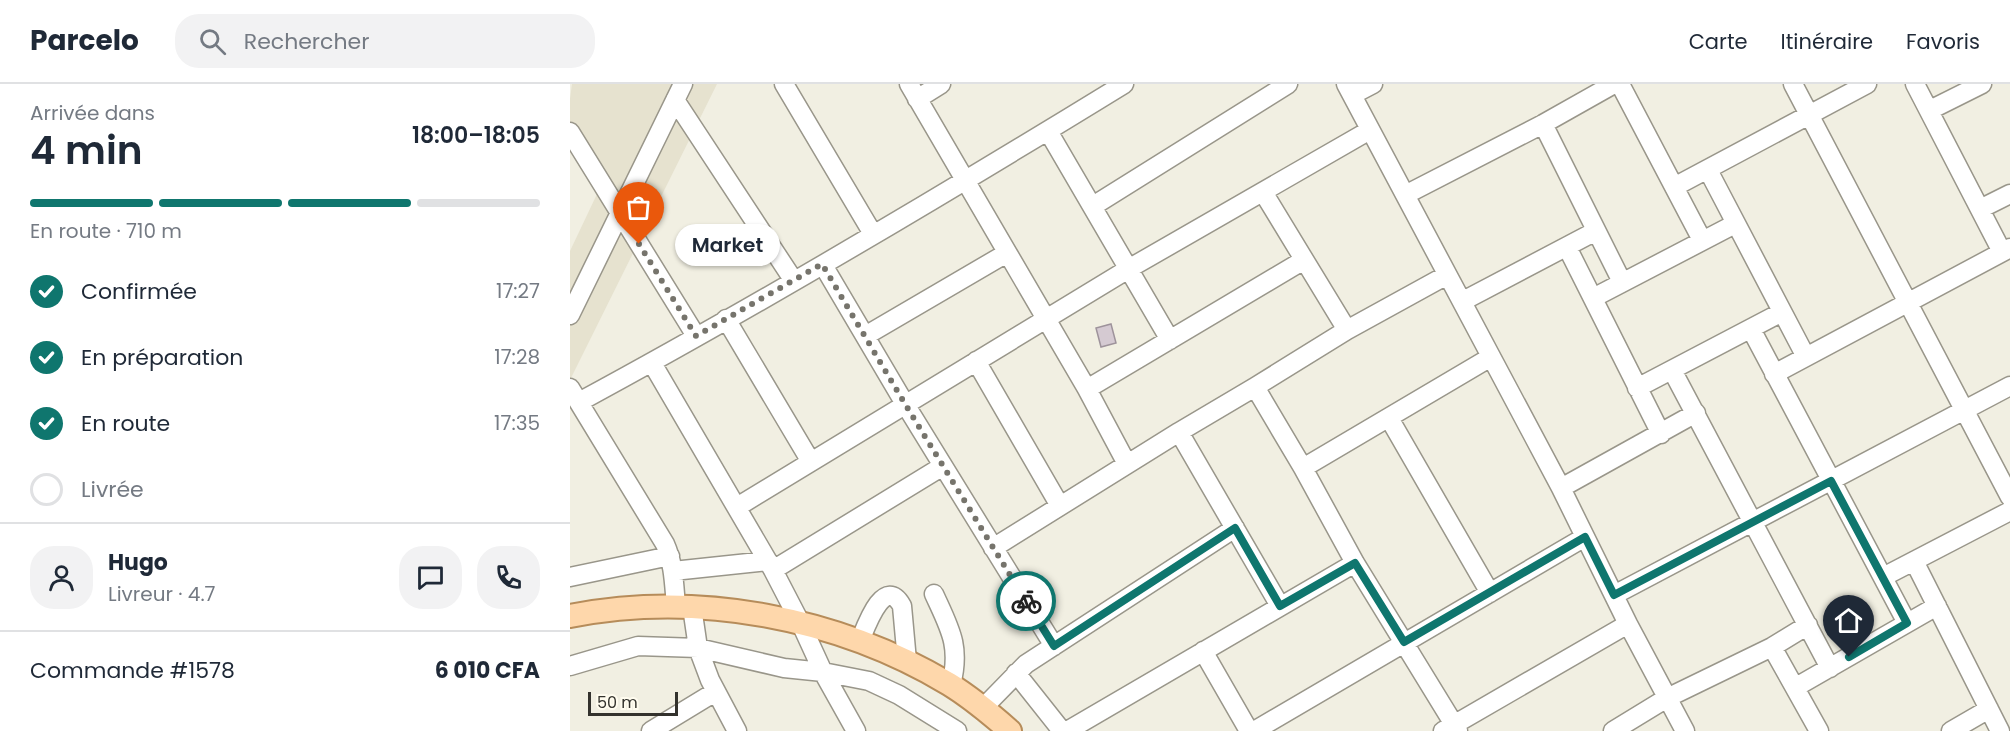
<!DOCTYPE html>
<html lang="fr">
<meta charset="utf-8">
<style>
:root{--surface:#fff;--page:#f2f2f3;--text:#1f2937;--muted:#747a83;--line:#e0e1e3;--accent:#0f766e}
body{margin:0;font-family:Poppins,sans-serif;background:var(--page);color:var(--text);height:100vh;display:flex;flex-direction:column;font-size:22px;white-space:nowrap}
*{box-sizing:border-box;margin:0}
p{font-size:20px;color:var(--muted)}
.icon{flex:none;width:33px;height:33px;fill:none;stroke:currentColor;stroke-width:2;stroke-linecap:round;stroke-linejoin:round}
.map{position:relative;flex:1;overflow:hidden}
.side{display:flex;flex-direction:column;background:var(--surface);width:570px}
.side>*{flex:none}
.scale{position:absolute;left:18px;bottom:15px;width:90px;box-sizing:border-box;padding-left:6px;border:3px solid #33322d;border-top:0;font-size:16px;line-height:21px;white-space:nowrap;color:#33322d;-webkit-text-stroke:4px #fffcef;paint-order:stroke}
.pin{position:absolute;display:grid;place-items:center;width:51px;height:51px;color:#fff;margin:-62px -26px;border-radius:50% 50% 50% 0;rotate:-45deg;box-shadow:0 0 6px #0007}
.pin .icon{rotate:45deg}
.courier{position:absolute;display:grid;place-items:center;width:60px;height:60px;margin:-30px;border:4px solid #0f766e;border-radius:50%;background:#fff;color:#222;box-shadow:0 2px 8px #0007}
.bubble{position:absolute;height:42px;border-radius:21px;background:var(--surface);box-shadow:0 2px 4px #0004;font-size:20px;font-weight:600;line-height:42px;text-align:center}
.overview em{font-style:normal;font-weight:600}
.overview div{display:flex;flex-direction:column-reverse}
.overview{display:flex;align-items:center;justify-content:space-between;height:102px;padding:0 30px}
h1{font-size:39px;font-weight:600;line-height:45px}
.bar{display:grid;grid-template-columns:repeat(4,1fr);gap:9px 6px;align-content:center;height:72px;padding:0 30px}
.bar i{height:8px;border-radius:4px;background:var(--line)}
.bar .current{background:var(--accent)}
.bar p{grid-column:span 4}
.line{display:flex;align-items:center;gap:15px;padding:0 30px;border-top:2px solid var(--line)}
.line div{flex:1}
.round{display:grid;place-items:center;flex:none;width:63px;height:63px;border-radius:24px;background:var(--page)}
ol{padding:0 30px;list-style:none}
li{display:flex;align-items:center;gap:18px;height:66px}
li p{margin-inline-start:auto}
li .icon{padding:6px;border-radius:50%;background:var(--accent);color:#fff;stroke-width:4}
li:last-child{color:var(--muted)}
li i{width:33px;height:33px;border:3px solid var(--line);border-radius:50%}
header{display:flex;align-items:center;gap:36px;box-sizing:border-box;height:84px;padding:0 30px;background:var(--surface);border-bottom:2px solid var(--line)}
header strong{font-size:28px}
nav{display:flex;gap:33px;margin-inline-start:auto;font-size:21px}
.search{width:420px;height:54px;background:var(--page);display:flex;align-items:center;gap:15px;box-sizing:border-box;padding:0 21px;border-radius:24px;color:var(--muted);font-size:22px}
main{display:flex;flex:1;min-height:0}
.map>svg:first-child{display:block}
.built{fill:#e6e2cf}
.building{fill:#d5cad2;stroke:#9e939b;stroke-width:1.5}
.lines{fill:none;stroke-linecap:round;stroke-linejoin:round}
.minor-casing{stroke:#99968a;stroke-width:21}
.major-casing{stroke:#b68c5a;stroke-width:26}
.minor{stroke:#fff;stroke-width:18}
.major{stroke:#fed7ab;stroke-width:22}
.done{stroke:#76746c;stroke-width:6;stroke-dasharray:0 10.8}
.route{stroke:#0f766e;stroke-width:8}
</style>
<header>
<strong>Parcelo</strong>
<div class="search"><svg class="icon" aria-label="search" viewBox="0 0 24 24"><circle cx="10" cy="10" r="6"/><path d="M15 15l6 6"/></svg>Rechercher</div>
<nav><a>Carte</a><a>Itinéraire</a><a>Favoris</a></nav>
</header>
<main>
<section class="side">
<div class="overview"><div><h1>4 min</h1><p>Arrivée dans</p></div><em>18:00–18:05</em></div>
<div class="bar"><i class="current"></i><i class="current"></i><i class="current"></i><i></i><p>En route · 710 m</p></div>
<ol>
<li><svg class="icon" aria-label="check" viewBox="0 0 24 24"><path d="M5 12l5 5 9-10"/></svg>Confirmée<p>17:27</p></li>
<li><svg class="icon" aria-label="check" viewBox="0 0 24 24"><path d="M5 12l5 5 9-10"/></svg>En préparation<p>17:28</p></li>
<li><svg class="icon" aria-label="check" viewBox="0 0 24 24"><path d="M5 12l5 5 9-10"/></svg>En route<p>17:35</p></li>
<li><i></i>Livrée</li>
</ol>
<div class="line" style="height:108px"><a class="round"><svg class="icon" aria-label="person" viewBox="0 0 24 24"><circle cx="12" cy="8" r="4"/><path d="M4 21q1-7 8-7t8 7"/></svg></a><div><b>Hugo</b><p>Livreur · 4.7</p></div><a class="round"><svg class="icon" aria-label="chat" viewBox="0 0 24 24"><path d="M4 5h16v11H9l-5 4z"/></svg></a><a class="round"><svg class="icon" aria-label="phone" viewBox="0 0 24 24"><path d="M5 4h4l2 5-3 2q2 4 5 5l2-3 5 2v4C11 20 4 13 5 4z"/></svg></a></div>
<div class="line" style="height:78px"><div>Commande #1578</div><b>6 010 CFA</b></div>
</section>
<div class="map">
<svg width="1440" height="647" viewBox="0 0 1440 647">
<rect width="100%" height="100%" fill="#f1efe2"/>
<!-- built -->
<path class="built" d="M2 0H147L0 296V167L27 110 0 60V15Z"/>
<!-- building -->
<path class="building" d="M541 240 546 259 531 263 526 244Z"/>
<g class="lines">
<!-- minor casing -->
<g class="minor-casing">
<path id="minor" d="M214 0 303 150
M339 0 517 305 557 380
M776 0 991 404 1058 540 1115 647
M1050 0 1132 156
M1223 0 1440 413
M1345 0 1432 168
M782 11 803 0
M347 15 371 0
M105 16 224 197
M1360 26 1412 0
M973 40 1052 198
M478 47 600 256
M0 48 126 252
M1138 86 1236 273
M1104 103 1297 0
M693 108 777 246
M835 111 973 40 1044 0
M523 122 718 0
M1410 125 1440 110
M997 163 1091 350
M253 181 335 320 484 562
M1023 214 1165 140
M893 217 1026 147
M0 231 113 0
M156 235 241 378
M1181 245 1337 539
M295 252 437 169
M406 277 490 422
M82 279 203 486 231 540 253 588 286 647
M1102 286 1260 584
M1204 290 1440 164
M685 303 733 384 785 479 888 647
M0 304 95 460C104 480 104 501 106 522
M1067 304 1212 228
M517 305 734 176
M9 318C194 218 375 110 554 0
M819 334 920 509
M609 348 710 522
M733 384 921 273
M991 404 1126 329
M167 423 560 184 800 46
M423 464 609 348 685 303 777 246 877 191
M1344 477 1430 647
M203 486 373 382
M103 487 198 477
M0 493 100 472
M1313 493 1440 427
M364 510C380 545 391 562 381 601
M1044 511 1440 302
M122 523 128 564 140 596 167 647
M290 557C295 545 314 489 332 522L337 577
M1202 563 1249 647
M633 567 679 647
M0 582 68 562 128 564 214 584 253 588 299 597 329 611 387 647
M446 589 492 647
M1226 603 1367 522
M412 625 456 580 665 444
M81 647 145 608
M497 647 785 479
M684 647 1015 453
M873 647 1058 540
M1043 647 1097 614 1202 563 1238 541
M1381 647 1419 625"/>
</g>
<!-- major casing -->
<g class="major-casing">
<path id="major" d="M0 532C128 507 267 533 379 600 397 611 423 632 440 647"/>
</g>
<!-- minor -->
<use href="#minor" class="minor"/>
<!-- major -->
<use href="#major" class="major"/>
</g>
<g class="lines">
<!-- done -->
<path class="done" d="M69 160 126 252 252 180 335 320 456 517"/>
<!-- route -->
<path class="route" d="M456 517 484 562 665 444 710 522 785 479 834 558 1015 453 1044 511 1261 397 1337 539 1279 573"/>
</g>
</svg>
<div class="scale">50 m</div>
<div class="pin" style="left:69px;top:160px;background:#ea580c"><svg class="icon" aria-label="bag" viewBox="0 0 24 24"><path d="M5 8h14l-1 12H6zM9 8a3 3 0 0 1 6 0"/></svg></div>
<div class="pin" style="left:1279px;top:573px;background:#1f2937"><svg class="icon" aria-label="home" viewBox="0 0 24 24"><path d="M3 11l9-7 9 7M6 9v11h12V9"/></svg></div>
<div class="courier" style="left:456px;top:517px"><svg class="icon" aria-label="bike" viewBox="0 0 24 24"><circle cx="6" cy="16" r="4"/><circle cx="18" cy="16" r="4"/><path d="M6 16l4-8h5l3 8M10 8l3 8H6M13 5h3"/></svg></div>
<div class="bubble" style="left:105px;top:140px;width:105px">Market</div>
</div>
</main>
